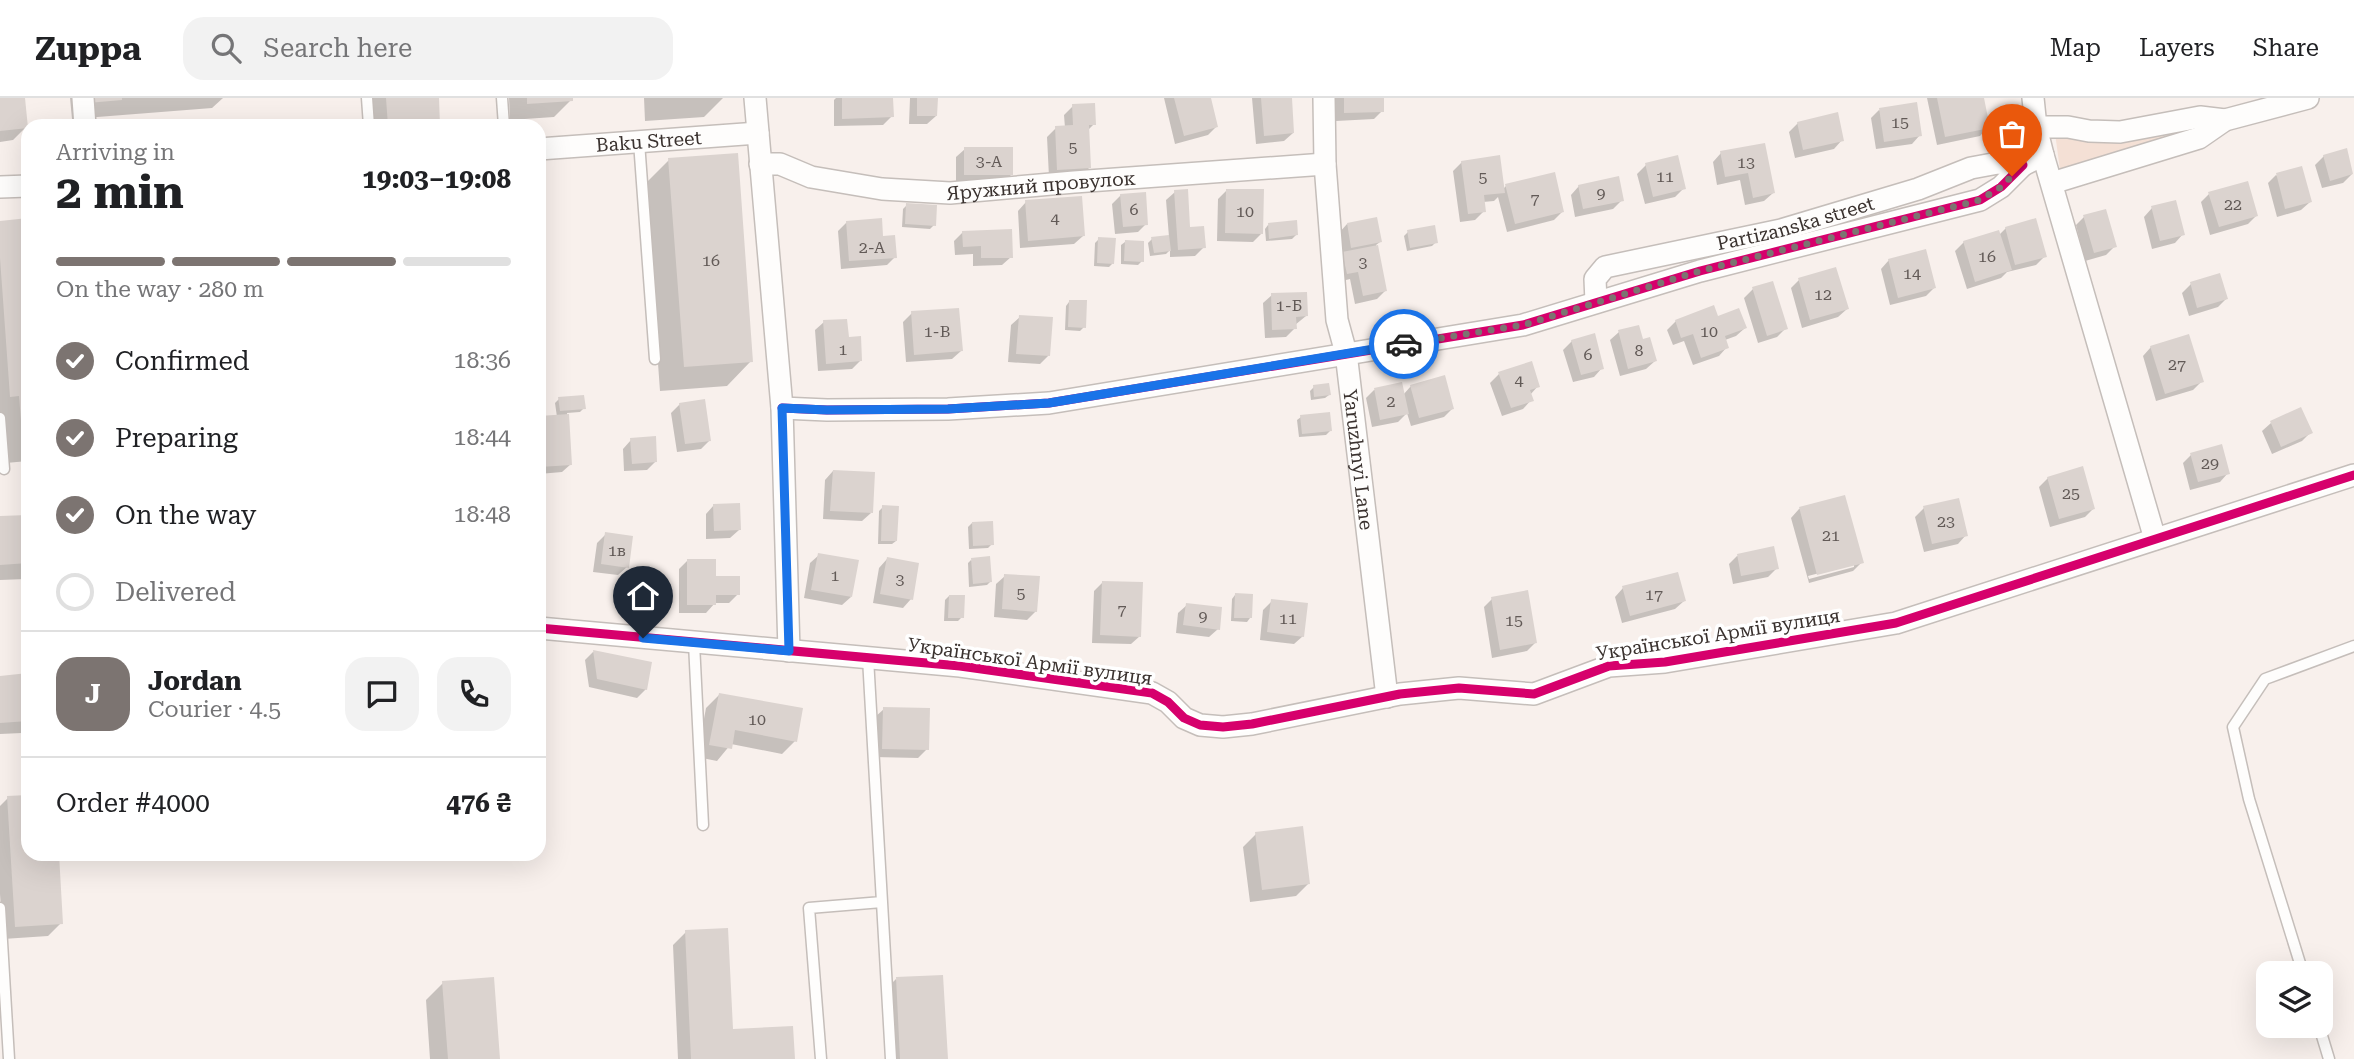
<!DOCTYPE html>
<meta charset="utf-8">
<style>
:root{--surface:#fff;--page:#f2f2f2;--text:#202124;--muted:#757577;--line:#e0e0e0;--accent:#7c7471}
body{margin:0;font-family:"Roboto Serif",serif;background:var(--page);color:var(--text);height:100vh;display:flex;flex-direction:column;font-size:26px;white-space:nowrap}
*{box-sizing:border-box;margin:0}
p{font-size:23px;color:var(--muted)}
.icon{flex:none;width:38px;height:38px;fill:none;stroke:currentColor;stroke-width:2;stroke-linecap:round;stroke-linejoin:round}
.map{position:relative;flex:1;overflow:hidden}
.drawer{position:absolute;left:21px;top:21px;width:525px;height:742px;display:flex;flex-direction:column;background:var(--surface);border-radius:21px;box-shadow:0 7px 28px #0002}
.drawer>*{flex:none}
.buttons{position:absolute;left:2256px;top:863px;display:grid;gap:14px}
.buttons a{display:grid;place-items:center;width:77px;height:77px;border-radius:14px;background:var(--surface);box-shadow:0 7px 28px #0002;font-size:35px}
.pin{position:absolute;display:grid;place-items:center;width:60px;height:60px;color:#fff;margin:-72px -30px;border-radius:50% 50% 50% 0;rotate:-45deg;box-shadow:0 0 7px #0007}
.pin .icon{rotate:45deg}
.courier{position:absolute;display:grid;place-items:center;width:70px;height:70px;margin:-35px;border:5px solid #1a73e8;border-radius:50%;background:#fff;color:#222;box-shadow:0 2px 9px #0007}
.headline em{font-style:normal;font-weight:700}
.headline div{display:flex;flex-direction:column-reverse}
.headline{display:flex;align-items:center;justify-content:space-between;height:119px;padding:0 35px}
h1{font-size:46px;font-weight:700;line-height:52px}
.bar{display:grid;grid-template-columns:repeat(4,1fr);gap:10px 7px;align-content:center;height:84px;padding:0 35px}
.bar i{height:9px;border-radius:5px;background:var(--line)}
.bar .current{background:var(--accent)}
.bar p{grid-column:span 4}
.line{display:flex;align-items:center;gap:18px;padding:0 35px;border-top:2px solid var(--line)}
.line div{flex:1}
.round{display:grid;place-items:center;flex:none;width:74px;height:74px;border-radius:21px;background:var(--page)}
ol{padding:0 35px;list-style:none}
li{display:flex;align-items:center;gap:21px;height:77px}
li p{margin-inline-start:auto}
li .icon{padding:7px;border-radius:50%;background:var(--accent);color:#fff;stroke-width:4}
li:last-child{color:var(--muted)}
li i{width:38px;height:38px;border:4px solid var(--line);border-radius:50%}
header{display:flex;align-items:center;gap:42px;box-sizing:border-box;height:98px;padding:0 35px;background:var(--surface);border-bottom:2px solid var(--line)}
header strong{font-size:33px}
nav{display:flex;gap:38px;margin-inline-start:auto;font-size:24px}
.search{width:490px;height:63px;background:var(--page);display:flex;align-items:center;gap:18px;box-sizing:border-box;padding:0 24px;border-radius:21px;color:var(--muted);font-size:26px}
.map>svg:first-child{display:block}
.green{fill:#f4e0d5}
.shadow{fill:#0003;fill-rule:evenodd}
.building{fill:#dbd3cf}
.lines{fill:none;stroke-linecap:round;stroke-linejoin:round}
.service-casing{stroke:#c5beba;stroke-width:13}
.minor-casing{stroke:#c5beba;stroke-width:24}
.service{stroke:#fefdfc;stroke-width:10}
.minor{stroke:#fefdfc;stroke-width:21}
.cycleway-casing{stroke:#fff;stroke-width:13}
.cycleway{stroke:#d6006c;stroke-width:9}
.done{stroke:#7c7471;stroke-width:7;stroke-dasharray:0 12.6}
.route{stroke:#1a73e8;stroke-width:9}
.labels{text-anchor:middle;stroke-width:7;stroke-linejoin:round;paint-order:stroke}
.number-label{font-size:16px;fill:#625a57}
.street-label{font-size:19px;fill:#3a322f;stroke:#fff}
</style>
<header>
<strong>Zuppa</strong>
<div class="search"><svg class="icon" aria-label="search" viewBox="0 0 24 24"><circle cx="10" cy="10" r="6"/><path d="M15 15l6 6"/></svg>Search here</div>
<nav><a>Map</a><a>Layers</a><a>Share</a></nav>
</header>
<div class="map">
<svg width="2354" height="961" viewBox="0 0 2354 961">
<rect width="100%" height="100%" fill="#f8f0ec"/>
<!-- green -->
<path class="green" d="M2205 27 2060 72 2055 35Z"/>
<!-- shadow -->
<path class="shadow" d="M0 0H23L26 29 13 42 0 44Z
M70 0H223L212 10 72 21Z
M368 0H437L439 28H370Z
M509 0H571V2L554 19 510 22Z
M644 0H723L704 19 645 23Z
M836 0H891L892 18 883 27 834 28V2Z
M910 0H936V18L927 26H909Z
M1164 0H1209L1216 29 1208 37 1175 46Z
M1252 0H1290L1293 35 1284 43 1256 46Z
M1336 0H1382V13L1374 21 1336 23Z
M1927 0H1982L1988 29 1980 38 1937 47Z
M1073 8 1094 26 1088 32 1090 69 1081 78 1049 79 1047 39 1056 30H1065L1064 17Z
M1879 12 1920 37 1912 46 1876 51 1871 20Z
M1798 25 1842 42 1834 51 1795 60 1789 34Z
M1764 47 1773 95 1764 103 1745 107 1740 82 1717 87 1713 64 1721 55Z
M965 51 1011 77 1003 85H956V59Z
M2324 58 2352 76 2343 85 2322 90 2315 67Z
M669 62 751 263 727 288 660 293 645 86Z
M1462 64 1503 91 1506 88 1562 114 1554 122 1507 134 1498 99 1494 103 1483 104 1484 113 1475 122 1460 124 1453 73Z
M1646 67 1684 90 1675 99 1645 106 1637 76Z
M2276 77 2310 104 2301 112 2277 119 2268 85Z
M1579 88 1622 102 1613 111 1575 119 1571 97Z
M1227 92 1261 136 1253 144 1217 143 1218 101Z
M1175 94 1189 130 1204 149 1195 158 1170 159V152L1166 156 1150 158 1148 145 1152 141 1169 139 1166 102Z
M2209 96 2256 118 2248 126 2210 137 2201 104Z
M1121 97 1146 126 1138 134 1115 136 1112 106Z
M1026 104 1083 138 1074 146 1020 150 1018 113Z
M907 107 934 127 930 131 902 129 903 111Z
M2152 110 2183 136 2175 145 2152 151 2144 119Z
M2084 119 2115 148 2106 157 2085 163 2076 127Z
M28 122V363L6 365 2 315H0V124Z
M847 124 882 140 895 159 887 167 841 171 838 133Z
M1347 126 1380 144 1376 147 1385 193 1377 201 1355 206 1350 181 1338 184 1335 164 1343 156 1339 135Z
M1268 127 1296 137 1292 141 1266 143 1265 131Z
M2006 130 2045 158 2036 167 2007 174 2001 180 1967 191 1955 153 1964 144 1999 137Z
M963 134 1011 159 1002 167 973 168V156L955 157 954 143Z
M1408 134 1436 144 1432 148 1407 153 1404 138Z
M1099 141 1113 165 1109 169 1094 168 1095 145Z
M1125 144 1142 163 1138 167 1121 166V147Z
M1889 162 1934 190 1926 198 1890 207 1881 171Z
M2219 178 2226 201 2218 209 2189 218 2182 195 2191 186Z
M1799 182 1847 211 1838 219 1802 230 1791 190Z
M1753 191 1786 230 1777 239 1758 245 1744 200Z
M1272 197 1306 218 1295 227V230L1286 239 1265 240 1263 205Z
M1069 204 1084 229 1080 233 1065 232 1066 208Z
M912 215 961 253 952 261 906 264 903 224Z
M1020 219 1049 257 1040 266 1008 264 1011 227Z
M1717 220 1745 230 1736 238 1725 242 1727 249 1719 258 1693 267 1684 243 1673 247 1667 232 1676 223Z
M824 224 847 241 861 262 852 271 818 273 815 232Z
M1619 234 1642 243 1655 263 1646 271 1620 278 1610 242Z
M1572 243 1602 270 1594 279 1573 284 1563 252Z
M2151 249 2202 283 2193 292 2156 303 2143 258Z
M1499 276 1538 288 1530 297 1531 302 1523 311 1502 318 1490 285Z
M1411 288 1452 311 1444 319 1411 328 1407 315 1398 324 1372 329 1366 300 1374 292 1403 297Z
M1314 289 1329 297 1325 300 1311 302 1310 293Z
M559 301 584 310 580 314 567 315 571 366 562 374 539 376V320L557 319 555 305Z
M680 306 710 342 701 351 677 354 671 315Z
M2301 312 2310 335 2302 343 2272 356 2262 333 2271 325Z
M1301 319 1330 333 1326 337 1299 339 1297 322Z
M631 342 656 363 647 372 624 373 623 351Z
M2191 357 2228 375 2220 384 2190 392 2183 365Z
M833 373 871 415 862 423 823 421 825 382Z
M2048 380 2093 411 2085 419 2050 429 2039 389Z
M1844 399 1862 464 1853 473 1809 485 1791 420 1799 411ZM1854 466V469L1809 481 1808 478Z
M714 407 739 432 730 440 706 441V416Z
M883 409 896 443 892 446H878L879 413Z
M1924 410 1966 437 1958 446 1924 454 1915 419Z
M28 418V478L26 481 0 482V420Z
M972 425 992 446 988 450 969 451 968 429Z
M606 436 627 469 618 477 593 474 597 445Z
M819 457 851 499 842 507 804 500 810 465Z
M1737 458 1777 470 1768 479 1733 486 1729 466Z
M887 461 911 501 903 510 873 505 879 470Z
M688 462 714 480 738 496 729 505H715L706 515H679V471Z
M971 462 991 483 987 487 969 489 968 465Z
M1005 478 1036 513 1027 522 994 519 996 486Z
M1103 484 1140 538 1131 546 1092 545 1094 493Z
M1623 490 1684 503 1675 511 1622 525 1615 499Z
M1235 497 1250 520 1247 524 1231 523 1232 501Z
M949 498 962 519 958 523H944L945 502Z
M1492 501 1535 545 1527 553 1492 560 1484 509Z
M1272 503 1303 538 1294 546 1260 542 1263 512Z
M1187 507 1218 531 1209 539 1176 535 1178 515Z
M593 554 650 565 646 591 637 600 589 589 585 562Z
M28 577V629L22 635 0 636V579Z
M719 597 795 643 782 656 731 646 717 663 697 659 706 610Z
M884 611 927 651 918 660 874 659 875 619Z
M28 698V756H57L61 825 48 838 3 841 0 796V708L8 700Z
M1256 736 1309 785 1296 798 1250 804 1243 749Z
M686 834 731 933 793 961H678L673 847Z
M896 881 946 961H887L883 894Z
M443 885 499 961H430L426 902Z"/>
<!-- building -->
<path class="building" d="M0 0H25L28 30 0 33Z
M88 0H122V2L88 5Z
M386 0H439L440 28H388Z
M527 0H573V3L527 6Z
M842 0H893L894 19 842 21Z
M917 0H938L937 18H917Z
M1174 0H1211L1218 29 1184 38Z
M1261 0H1292L1294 35 1264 38Z
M1344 0H1384V14L1344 15Z
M1937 0H1984L1990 30 1945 39Z
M1917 4 1922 38 1884 44 1879 10Z
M1095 5 1096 27H1089L1091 70 1057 72 1055 28 1073 27 1072 6Z
M1838 14 1844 43 1803 52 1797 24Z
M1765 45 1775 95 1753 100 1748 75 1725 79 1720 53Z
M964 49H1013V77H964Z
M2347 50 2353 76 2330 83 2323 57Z
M738 55 753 264 684 269 668 60Z
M1500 57 1505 95 1484 97 1486 114 1468 116 1461 63Z
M1678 57 1686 91 1653 99 1645 65Z
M2302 68 2312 104 2285 111 2276 75Z
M1555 74 1564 114 1515 126 1505 86Z
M1619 78 1624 103 1583 111 1578 87Z
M2248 83 2258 118 2219 129 2208 94Z
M1188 91 1190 129 1204 128 1206 150 1178 152 1174 92Z
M1226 91H1264L1263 136 1225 135Z
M1146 94 1148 127 1123 129 1120 96Z
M1082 98 1085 138 1028 143 1025 102Z
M2176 102 2185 137 2160 143 2151 108Z
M906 105 937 107 936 128 905 126Z
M2106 111 2117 149 2094 155 2083 117Z
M1377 119 1382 144 1351 150 1347 125Z
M28 120V348H23L19 298 10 299 0 160V123Z
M882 120 883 138 895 137 897 160 849 163 846 123Z
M2036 120 2047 159 2015 167 2005 129Z
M1297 122 1298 137 1269 141 1268 125Z
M1435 127 1438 145 1410 150 1407 132Z
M1012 131 1013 160H981V148L963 149 962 133Z
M1999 132 2012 172 1975 184 1963 143Z
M1169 137 1171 153 1154 155 1151 139Z
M1098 139 1116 140 1114 166 1097 165Z
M1125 142 1144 143V164L1124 163Z
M1378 147 1387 193 1363 198 1358 174 1347 176 1342 154Z
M1926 151 1936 190 1898 200 1888 161Z
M1836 169 1849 211 1810 222 1798 180Z
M2220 175 2228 201 2197 210 2190 184Z
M1773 183 1788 231 1767 238 1752 189Z
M1307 194 1308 218 1296 219 1297 231 1272 232 1271 195Z
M1069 202H1087L1086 230 1068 229Z
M1714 207 1718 218 1739 210 1747 230 1725 238 1729 250 1701 260 1693 236 1681 240 1675 222Z
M959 210 963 253 914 257 911 213Z
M1019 217 1053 219 1050 258 1016 256Z
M847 221 849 239 861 238 862 263 826 266 823 222Z
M1639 227 1643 241 1650 239 1657 263 1628 271 1618 232Z
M1595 235 1604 271 1581 277 1571 242Z
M2189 236 2204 284 2165 296 2150 248Z
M1532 263 1540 289 1530 292 1534 303 1511 310 1498 274Z
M1445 277 1454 311 1419 320 1410 287Z
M1402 284 1409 316 1380 322 1374 290Z
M1329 285 1331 297 1314 299 1313 287Z
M584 297 586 311 560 313 558 299Z
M705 301 711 343 685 346 679 305Z
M2301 309 2313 335 2281 349 2270 323Z
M1330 314 1332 333 1302 336 1300 317Z
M569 316 572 367 539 369V318Z
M656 338 657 364 632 366 630 340Z
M2222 346 2230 376 2198 384 2190 355Z
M2083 368 2095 411 2059 421 2047 379Z
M833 372 875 374 873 415 830 413Z
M1845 397 1864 465 1817 477 1799 409Z
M1959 400 1968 438 1932 446 1923 408Z
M740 405 741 432 714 433 713 406Z
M882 407 899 408 897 443H881Z
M28 417V465L0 467V418Z
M993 423 994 447 973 448 972 424Z
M605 434 633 438 629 470 601 466Z
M1774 448 1779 471 1741 478 1737 456Z
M818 455 859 462 852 499 811 492Z
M990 458 992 484 973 486 971 460Z
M887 459 919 465 913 502 880 496Z
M687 461H716V478H740V497H716V507H687Z
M1678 474 1686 503 1630 518 1622 488Z
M1004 476 1040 478 1037 514 1002 511Z
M1102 483 1143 484 1141 539 1100 537Z
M1528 492 1537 545 1500 552 1491 499Z
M1235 495 1253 496 1252 520H1234Z
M949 497H965L964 520H948Z
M1271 501 1308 505 1304 539 1267 534Z
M1186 505 1222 509 1220 532 1183 527Z
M593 552 652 564 647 592 597 581Z
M28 575V623L0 625V578Z
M719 595 803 610 797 644 735 632 732 651 709 647Z
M883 609 930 610 929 652 882 651Z
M28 697V756H59L63 826 15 829 7 698Z
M1303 728 1310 786 1262 792 1255 734Z
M728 830 733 931 793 928 795 961H691L685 832Z
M943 877 948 961H900L896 879Z
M494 879 500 961H448L442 883Z"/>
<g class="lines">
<!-- service casing -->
<g class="service-casing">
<path id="service" d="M367 0 369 28
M502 0 504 28
M639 44 655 261
M0 320 4 371
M694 545 703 727
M868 560 891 961
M0 810 9 961
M2303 875 2249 701 2233 629 2265 581 2354 548
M2319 928 2329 961
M821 961 809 810 882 804"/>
</g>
<!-- minor casing -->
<g class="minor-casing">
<g id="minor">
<path d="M83 0 85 28"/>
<path d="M755 0 782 310 789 553"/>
<path id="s1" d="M1324 0 1325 66 1337 222 1346 255 1387 599"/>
<path d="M2033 0 2036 29 2043 57 2155 441"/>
<path d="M2036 29H2068L2089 33 2120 34 2200 19 2225 22"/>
<path id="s2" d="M539 51 758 35"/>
<path id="s3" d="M760 66H780L811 79 882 91 950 95 1074 84 1325 66"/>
<path d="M2052 85 2199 40 2225 22 2308 0"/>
<path d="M0 89 28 88"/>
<path id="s4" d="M1596 204 1595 181 1605 169 1781 132 1918 91 1971 70 1998 65 2023 67 2043 57"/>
<path d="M782 310 827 312 948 311 1049 305 1523 227 1700 173 1980 102 2001 89 2023 67"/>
<path d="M539 530 960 568 1152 595 1168 604 1184 620 1200 627 1223 629 1252 626 1400 596 1459 590 1534 596 1609 568 1665 564 1896 525 2354 377"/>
</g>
</g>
<!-- service -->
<use href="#service" class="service"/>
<!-- minor -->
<use href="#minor" class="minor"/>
<!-- cycleway casing -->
<g class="cycleway-casing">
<path id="cycleway" d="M782 310 827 312 948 311 1049 305 1523 227 1700 173 1980 102 2001 89 2023 67
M539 530 960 568 1152 595 1168 604 1184 620 1200 627 1223 629 1252 626 1400 596 1459 590 1534 596 1609 568 1665 564 1896 525 2354 377"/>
</g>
<!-- cycleway -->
<use href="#cycleway" class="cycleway"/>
</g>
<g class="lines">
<!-- done -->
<path class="done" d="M1404 246 1523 227 1700 173 1980 102 2001 89 2012 78"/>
<!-- route -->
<path class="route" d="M643 540 789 553 782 310 827 312 948 311 1049 305 1404 246"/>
</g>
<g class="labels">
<!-- number labels -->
<g class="number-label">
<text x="1900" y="30">15</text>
<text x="1073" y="55">5</text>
<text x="989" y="69">3-А</text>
<text x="1746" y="70">13</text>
<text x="1665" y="84">11</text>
<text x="1483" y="85">5</text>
<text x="1601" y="101">9</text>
<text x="1535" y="106">7</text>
<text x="2233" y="112">22</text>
<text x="1134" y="117">6</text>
<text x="1245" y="119">10</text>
<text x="1055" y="126">4</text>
<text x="872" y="155">2-А</text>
<text x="1987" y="164">16</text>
<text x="711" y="168">16</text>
<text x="1363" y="170">3</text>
<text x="1912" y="181">14</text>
<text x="1823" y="202">12</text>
<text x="1289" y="213">1-Б</text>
<text x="937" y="239">1-В</text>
<text x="1709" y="239">10</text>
<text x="843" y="257">1</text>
<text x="1639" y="258">8</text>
<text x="1588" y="262">6</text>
<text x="2177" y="272">27</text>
<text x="1519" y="288">4</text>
<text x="1391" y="309">2</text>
<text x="2210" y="371">29</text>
<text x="2071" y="401">25</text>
<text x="1946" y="429">23</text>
<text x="1831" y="443">21</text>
<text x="617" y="458">1в</text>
<text x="835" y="483">1</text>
<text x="900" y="487">3</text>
<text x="1021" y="501">5</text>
<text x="1654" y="502">17</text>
<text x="1122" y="517">7</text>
<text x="1203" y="524">9</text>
<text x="1288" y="526">11</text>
<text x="1514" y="528">15</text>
<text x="757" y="627">10</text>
</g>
<!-- street labels -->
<g class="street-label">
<text dy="7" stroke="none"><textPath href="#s2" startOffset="110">Baku Street</textPath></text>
<text dy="7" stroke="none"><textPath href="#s3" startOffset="285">Яружний провулок</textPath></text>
<text dy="7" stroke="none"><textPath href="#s4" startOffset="234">Partizanska street</textPath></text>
<text dy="7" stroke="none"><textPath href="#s1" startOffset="364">Yaruzhnyi Lane</textPath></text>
<text transform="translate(1718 536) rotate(-9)" y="7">Української Армії вулиця</text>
<text transform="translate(1030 563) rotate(8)" y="7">Української Армії вулиця</text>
</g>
</g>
</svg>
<div class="buttons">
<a><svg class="icon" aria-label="layers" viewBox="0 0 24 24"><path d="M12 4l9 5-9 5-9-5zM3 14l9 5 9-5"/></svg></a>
</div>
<div class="pin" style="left:2012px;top:78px;background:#ea580c"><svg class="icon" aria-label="bag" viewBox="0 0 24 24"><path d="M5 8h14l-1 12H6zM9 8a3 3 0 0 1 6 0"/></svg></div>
<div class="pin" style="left:643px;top:540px;background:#1f2937"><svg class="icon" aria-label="home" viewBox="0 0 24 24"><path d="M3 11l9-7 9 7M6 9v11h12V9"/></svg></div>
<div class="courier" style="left:1404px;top:246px"><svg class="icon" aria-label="car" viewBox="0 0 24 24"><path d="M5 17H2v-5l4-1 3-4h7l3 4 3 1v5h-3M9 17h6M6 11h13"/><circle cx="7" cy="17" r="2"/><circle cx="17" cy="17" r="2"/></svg></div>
<section class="drawer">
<div class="headline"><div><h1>2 min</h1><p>Arriving in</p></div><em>19:03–19:08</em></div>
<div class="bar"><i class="current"></i><i class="current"></i><i class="current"></i><i></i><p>On the way · 280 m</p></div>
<ol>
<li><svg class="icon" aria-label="check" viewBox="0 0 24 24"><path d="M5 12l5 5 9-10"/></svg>Confirmed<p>18:36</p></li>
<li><svg class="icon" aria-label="check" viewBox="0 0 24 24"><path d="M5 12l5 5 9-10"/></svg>Preparing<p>18:44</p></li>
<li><svg class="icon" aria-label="check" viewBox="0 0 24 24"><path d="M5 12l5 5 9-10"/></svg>On the way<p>18:48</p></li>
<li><i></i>Delivered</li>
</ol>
<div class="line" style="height:126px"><b class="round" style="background:var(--accent);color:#fff">J</b><div><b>Jordan</b><p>Courier · 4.5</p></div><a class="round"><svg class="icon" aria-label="chat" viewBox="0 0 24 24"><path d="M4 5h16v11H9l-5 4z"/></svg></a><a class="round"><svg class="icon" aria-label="phone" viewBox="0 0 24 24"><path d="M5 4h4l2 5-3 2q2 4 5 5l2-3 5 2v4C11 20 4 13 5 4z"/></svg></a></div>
<div class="line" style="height:91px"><div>Order #4000</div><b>476 ₴</b></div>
</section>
</div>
